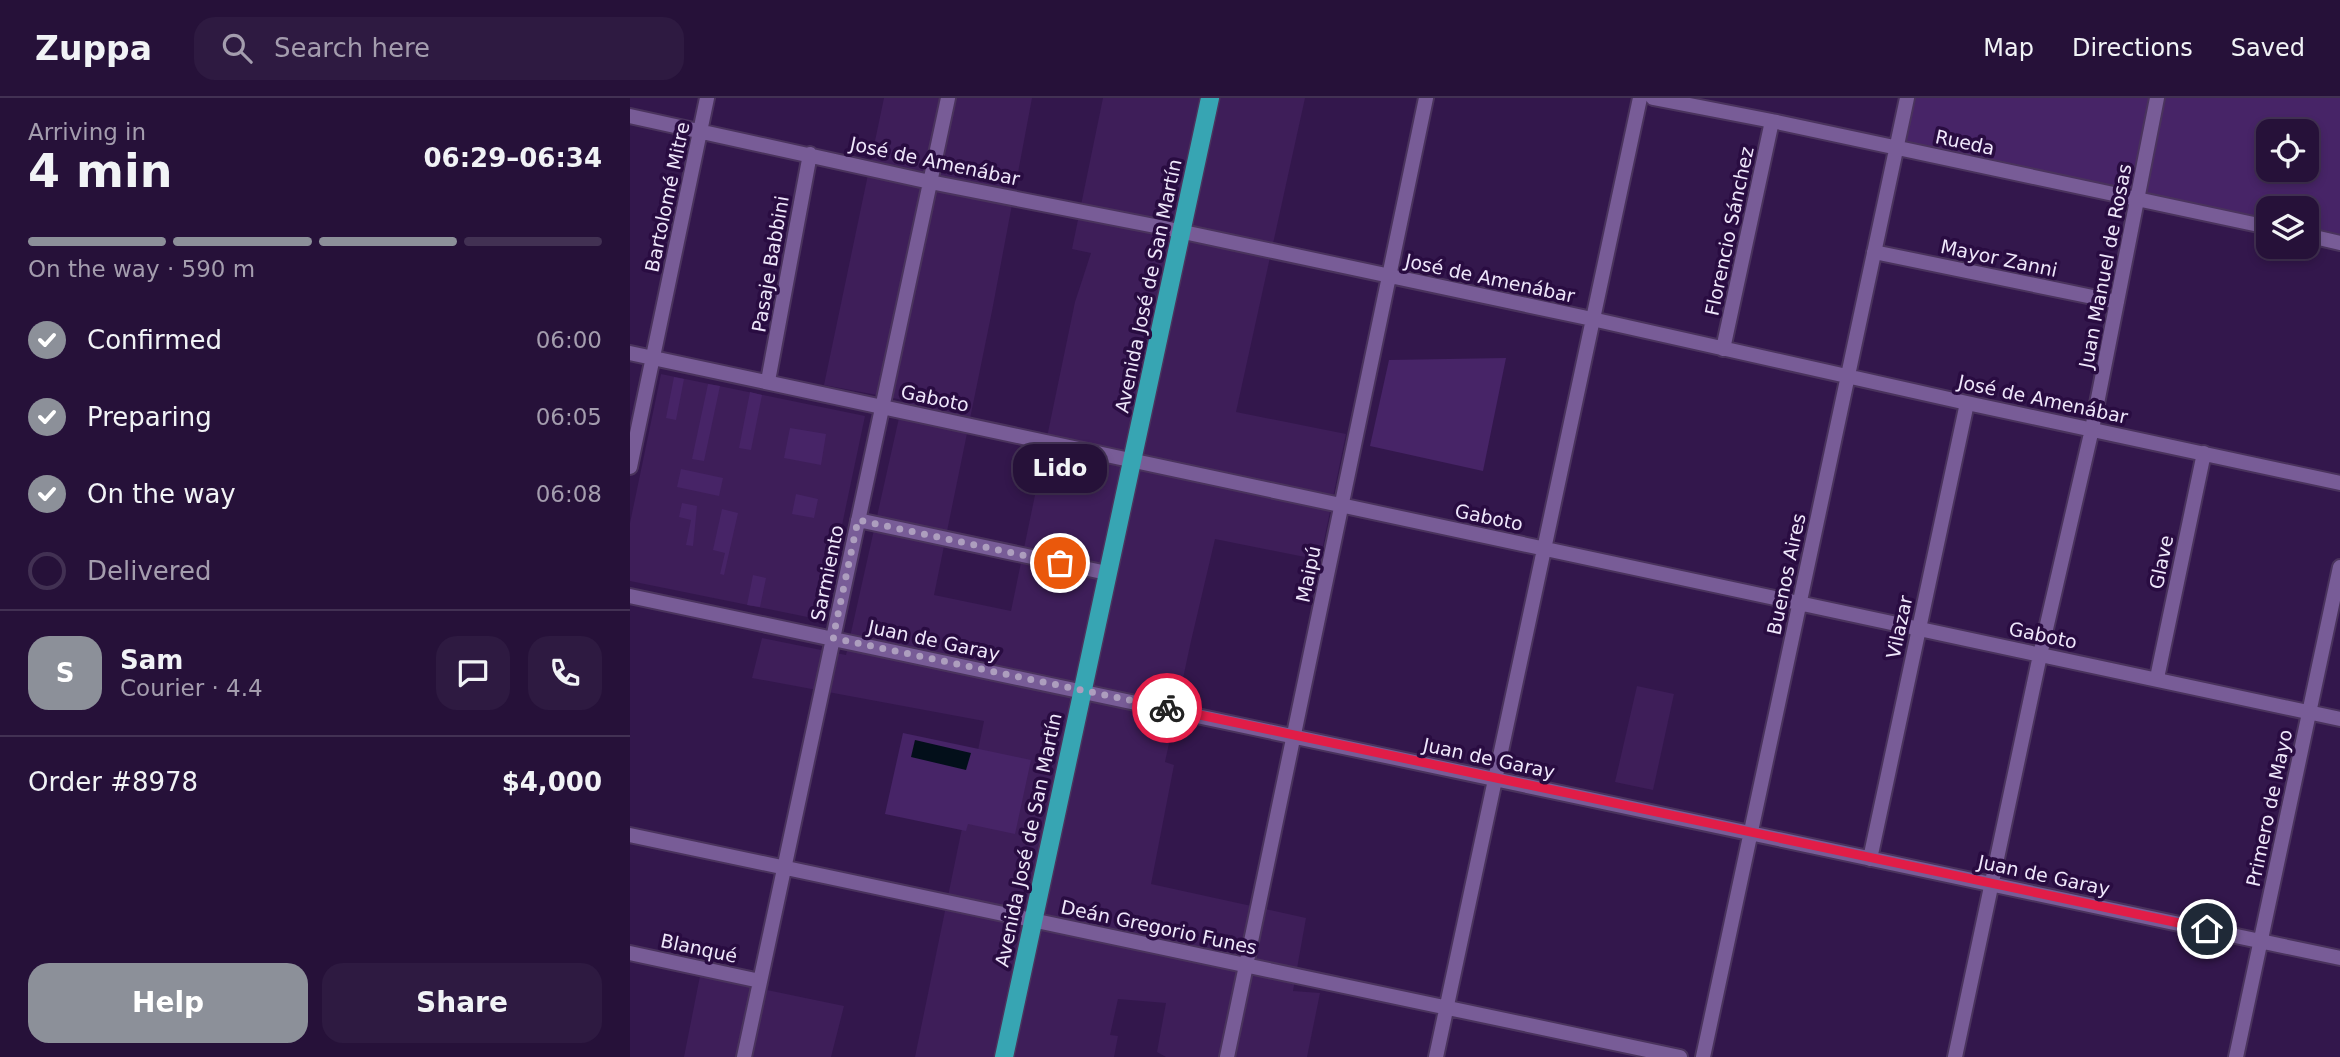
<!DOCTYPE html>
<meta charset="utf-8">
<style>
:root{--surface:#261139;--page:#2e1a41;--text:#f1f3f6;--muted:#a49dae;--line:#423153;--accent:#8c9099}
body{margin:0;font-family:"DejaVu Sans",sans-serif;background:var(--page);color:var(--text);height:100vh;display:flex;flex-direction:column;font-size:26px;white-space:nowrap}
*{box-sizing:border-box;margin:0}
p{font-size:23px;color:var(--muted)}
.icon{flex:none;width:38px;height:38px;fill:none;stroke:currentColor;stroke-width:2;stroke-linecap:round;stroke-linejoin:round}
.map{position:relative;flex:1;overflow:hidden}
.panel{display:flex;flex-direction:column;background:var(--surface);width:630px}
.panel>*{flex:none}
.buttons{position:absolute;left:1626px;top:21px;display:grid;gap:14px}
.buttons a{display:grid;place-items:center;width:63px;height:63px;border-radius:14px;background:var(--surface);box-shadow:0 4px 10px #0003,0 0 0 2px var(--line);font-size:35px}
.pin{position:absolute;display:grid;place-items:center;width:60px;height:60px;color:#fff;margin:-30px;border:4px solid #fff;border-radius:50%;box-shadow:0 2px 7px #0007}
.courier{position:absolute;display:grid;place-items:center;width:70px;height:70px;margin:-35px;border:5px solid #e11d48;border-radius:50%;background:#fff;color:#222;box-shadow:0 2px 9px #0007}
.bubble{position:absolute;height:49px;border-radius:21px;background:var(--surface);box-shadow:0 4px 10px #0003,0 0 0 2px var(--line);font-size:23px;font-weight:700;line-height:49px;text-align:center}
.headline em{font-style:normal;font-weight:700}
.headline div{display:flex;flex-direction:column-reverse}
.headline{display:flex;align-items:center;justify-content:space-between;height:119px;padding:0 28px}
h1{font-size:46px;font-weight:700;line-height:52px}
.bar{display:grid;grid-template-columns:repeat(4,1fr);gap:10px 7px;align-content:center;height:84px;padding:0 28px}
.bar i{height:9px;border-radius:5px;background:var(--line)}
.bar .on{background:var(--accent)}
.bar p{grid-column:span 4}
.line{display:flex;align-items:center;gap:18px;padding:0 28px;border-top:2px solid var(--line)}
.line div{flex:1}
.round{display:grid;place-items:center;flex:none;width:74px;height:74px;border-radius:21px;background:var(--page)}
ol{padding:0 28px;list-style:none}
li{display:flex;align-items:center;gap:21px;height:77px}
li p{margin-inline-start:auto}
li .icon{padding:7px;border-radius:50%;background:var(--accent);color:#fff;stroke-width:4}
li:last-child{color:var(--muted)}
li i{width:38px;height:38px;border:4px solid var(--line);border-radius:50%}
.action{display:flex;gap:14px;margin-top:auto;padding:14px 28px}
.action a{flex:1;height:80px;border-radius:21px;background:var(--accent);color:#fff;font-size:28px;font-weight:700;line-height:80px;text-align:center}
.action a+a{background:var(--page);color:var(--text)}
header{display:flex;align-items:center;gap:42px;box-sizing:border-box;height:98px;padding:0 35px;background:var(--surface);border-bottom:2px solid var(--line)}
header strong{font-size:33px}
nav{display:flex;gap:38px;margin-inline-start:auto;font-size:24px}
.search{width:490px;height:63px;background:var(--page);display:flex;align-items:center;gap:18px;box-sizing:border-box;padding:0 24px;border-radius:21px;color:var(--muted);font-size:26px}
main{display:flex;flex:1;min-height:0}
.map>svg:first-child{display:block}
.built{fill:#3e1e59}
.green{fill:#472467;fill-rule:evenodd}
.water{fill:#030f1a}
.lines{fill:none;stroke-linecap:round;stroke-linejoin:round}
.minor-casing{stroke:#4a335d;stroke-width:18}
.major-casing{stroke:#4a335d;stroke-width:21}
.minor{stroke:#785c97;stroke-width:14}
.major{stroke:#37a5b3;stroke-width:18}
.done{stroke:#ad9ebe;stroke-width:7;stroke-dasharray:0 12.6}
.route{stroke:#e11d48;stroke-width:9}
.labels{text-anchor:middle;stroke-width:7;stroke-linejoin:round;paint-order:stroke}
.street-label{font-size:19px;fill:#efe7fb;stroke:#290c41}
</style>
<header>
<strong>Zuppa</strong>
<div class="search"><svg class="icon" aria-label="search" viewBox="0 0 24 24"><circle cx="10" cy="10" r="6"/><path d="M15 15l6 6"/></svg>Search here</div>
<nav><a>Map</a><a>Directions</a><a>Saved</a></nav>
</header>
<main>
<section class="panel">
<div class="headline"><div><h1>4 min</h1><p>Arriving in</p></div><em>06:29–06:34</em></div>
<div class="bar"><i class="on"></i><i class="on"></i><i class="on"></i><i></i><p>On the way · 590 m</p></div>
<ol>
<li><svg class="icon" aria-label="check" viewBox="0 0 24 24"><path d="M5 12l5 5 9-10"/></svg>Confirmed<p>06:00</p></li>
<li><svg class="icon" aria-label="check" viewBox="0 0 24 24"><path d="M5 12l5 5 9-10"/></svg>Preparing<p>06:05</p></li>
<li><svg class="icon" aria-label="check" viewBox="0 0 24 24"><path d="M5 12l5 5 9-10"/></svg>On the way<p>06:08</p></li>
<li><i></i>Delivered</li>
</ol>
<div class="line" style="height:126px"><b class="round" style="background:var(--accent);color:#fff">S</b><div><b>Sam</b><p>Courier · 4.4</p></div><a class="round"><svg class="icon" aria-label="chat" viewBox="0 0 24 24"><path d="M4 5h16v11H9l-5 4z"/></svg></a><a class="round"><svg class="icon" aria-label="phone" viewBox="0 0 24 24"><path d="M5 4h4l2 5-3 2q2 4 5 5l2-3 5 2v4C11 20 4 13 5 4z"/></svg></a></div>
<div class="line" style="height:91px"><div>Order #8978</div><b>$4,000</b></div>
<div class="action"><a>Help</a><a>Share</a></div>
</section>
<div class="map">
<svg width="1710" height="959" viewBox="0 0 1710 959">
<rect width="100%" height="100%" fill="#33174c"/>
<!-- built -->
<path class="built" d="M254 0H402L362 213 304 497 381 513 445 204 461 155 442 151 473 0H675L606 314 716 336 690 462 585 441 561 543 535 664 544 667 521 786 676 820 663 893 690 895 677 959H536L527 954 536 905 488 901 480 937 488 938 484 959H285L354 623 122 580 132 540 216 557 273 302 194 287Z
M31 276 235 318 192 522 0 483V425Z
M1007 588 1044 596 1023 692 985 684Z
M70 878 214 908 201 959H54Z"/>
<!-- green -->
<path class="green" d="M1277 0H1710V145L1677 137 1676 110H1638V129L1267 50ZM1638 33H1676V72H1638Z
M876 260 853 373 740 348 759 262Z
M44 279 54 281 46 322 36 320Z
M78 286 90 288 74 363 62 361Z
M120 294 132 297 121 352 109 350Z
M160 330 196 336 191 367 154 360Z
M51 371 93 380 89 398 47 389Z
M166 396 188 401 184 420 162 416Z
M52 405 67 408 63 448 56 447 61 422 49 419Z
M92 411 108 415 94 477 90 476 95 455 83 452Z
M123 477 136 480 130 509 117 507Z
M273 635 401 662 385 736 338 726 336 733 255 716Z"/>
<!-- water -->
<path class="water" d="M285 642 341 655 336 672 281 659Z"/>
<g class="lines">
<!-- minor casing -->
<g class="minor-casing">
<path id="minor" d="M1023 0 1142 23 1638 129
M0 18 300 84 530 129 962 221 1337 305 1710 385
M1676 137 1710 145
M1244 154 1487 204
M1093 251 1142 23
M0 255 1710 621
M138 283 180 56
M0 369 77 0
M228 422 477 475
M0 498 1710 860
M1527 580 1574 355
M0 737 1050 959
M1240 761 1337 305
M0 855 130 883
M114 959 318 0
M597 959 796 0
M806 959 1010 0
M1073 959 1277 0
M1325 959 1410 557 1462 331 1527 0
M1606 959 1710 469"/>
</g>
<!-- major casing -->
<g class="major-casing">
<path id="major" d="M374 959 580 0"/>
</g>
<!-- minor -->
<use href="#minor" class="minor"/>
<!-- major -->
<use href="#major" class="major"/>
</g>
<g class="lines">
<!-- done -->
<path class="done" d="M430 465 228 422 203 540 537 610"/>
<!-- route -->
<path class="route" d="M537 610 1577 831"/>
</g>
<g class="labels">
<!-- street labels -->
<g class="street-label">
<text transform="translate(1335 44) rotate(12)" y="7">Rueda</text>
<text transform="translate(305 63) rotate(12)" y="7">José de Amenábar</text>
<text transform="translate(37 99) rotate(-78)" y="7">Bartolomé Mitre</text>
<text transform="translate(1099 133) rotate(-78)" y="7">Florencio Sánchez</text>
<text transform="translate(1369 160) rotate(12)" y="7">Mayor Zanni</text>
<text transform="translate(140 166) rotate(-80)" y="7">Pasaje Babbini</text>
<text transform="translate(1475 168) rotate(-79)" y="7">Juan Manuel de Rosas</text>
<text transform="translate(860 180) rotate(12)" y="7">José de Amenábar</text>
<text transform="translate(518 188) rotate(-78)" y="7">Avenida José de San Martín</text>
<text transform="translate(305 300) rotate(12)" y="7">Gaboto</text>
<text transform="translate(1413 301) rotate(12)" y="7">José de Amenábar</text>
<text transform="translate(859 419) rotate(12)" y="7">Gaboto</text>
<text transform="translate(1531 464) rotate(-78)" y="7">Glave</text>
<text transform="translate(197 475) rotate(-78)" y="7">Sarmiento</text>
<text transform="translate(678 476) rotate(-78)" y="7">Maipú</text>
<text transform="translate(1156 476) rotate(-78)" y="7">Buenos Aires</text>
<text transform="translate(1269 529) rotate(-78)" y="7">Vilazar</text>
<text transform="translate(1413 537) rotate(12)" y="7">Gaboto</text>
<text transform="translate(304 542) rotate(12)" y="7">Juan de Garay</text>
<text transform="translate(859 660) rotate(12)" y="7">Juan de Garay</text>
<text transform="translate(1639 710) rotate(-78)" y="7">Primero de Mayo</text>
<text transform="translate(398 742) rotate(-78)" y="7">Avenida José de San Martín</text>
<text transform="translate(1414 777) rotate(12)" y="7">Juan de Garay</text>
<text transform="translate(529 829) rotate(12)" y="7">Deán Gregorio Funes</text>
<text transform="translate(69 850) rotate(12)" y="7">Blanqué</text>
</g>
</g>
</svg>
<div class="buttons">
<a><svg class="icon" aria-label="locate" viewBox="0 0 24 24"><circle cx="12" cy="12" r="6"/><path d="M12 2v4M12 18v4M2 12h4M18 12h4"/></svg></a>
<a><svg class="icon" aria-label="layers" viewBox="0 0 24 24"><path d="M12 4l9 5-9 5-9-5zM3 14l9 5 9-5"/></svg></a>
</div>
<div class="pin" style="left:430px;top:465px;background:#ea580c"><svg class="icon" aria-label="bag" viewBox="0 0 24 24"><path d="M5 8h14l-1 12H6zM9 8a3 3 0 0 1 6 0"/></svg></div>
<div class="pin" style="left:1577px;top:831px;background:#1f2937"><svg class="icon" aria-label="home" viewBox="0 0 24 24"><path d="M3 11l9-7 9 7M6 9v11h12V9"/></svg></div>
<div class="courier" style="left:537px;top:610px"><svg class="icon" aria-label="bike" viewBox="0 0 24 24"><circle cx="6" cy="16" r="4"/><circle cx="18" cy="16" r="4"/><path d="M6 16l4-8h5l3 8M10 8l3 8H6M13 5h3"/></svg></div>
<div class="bubble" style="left:383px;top:346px;width:94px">Lido</div>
</div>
</main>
